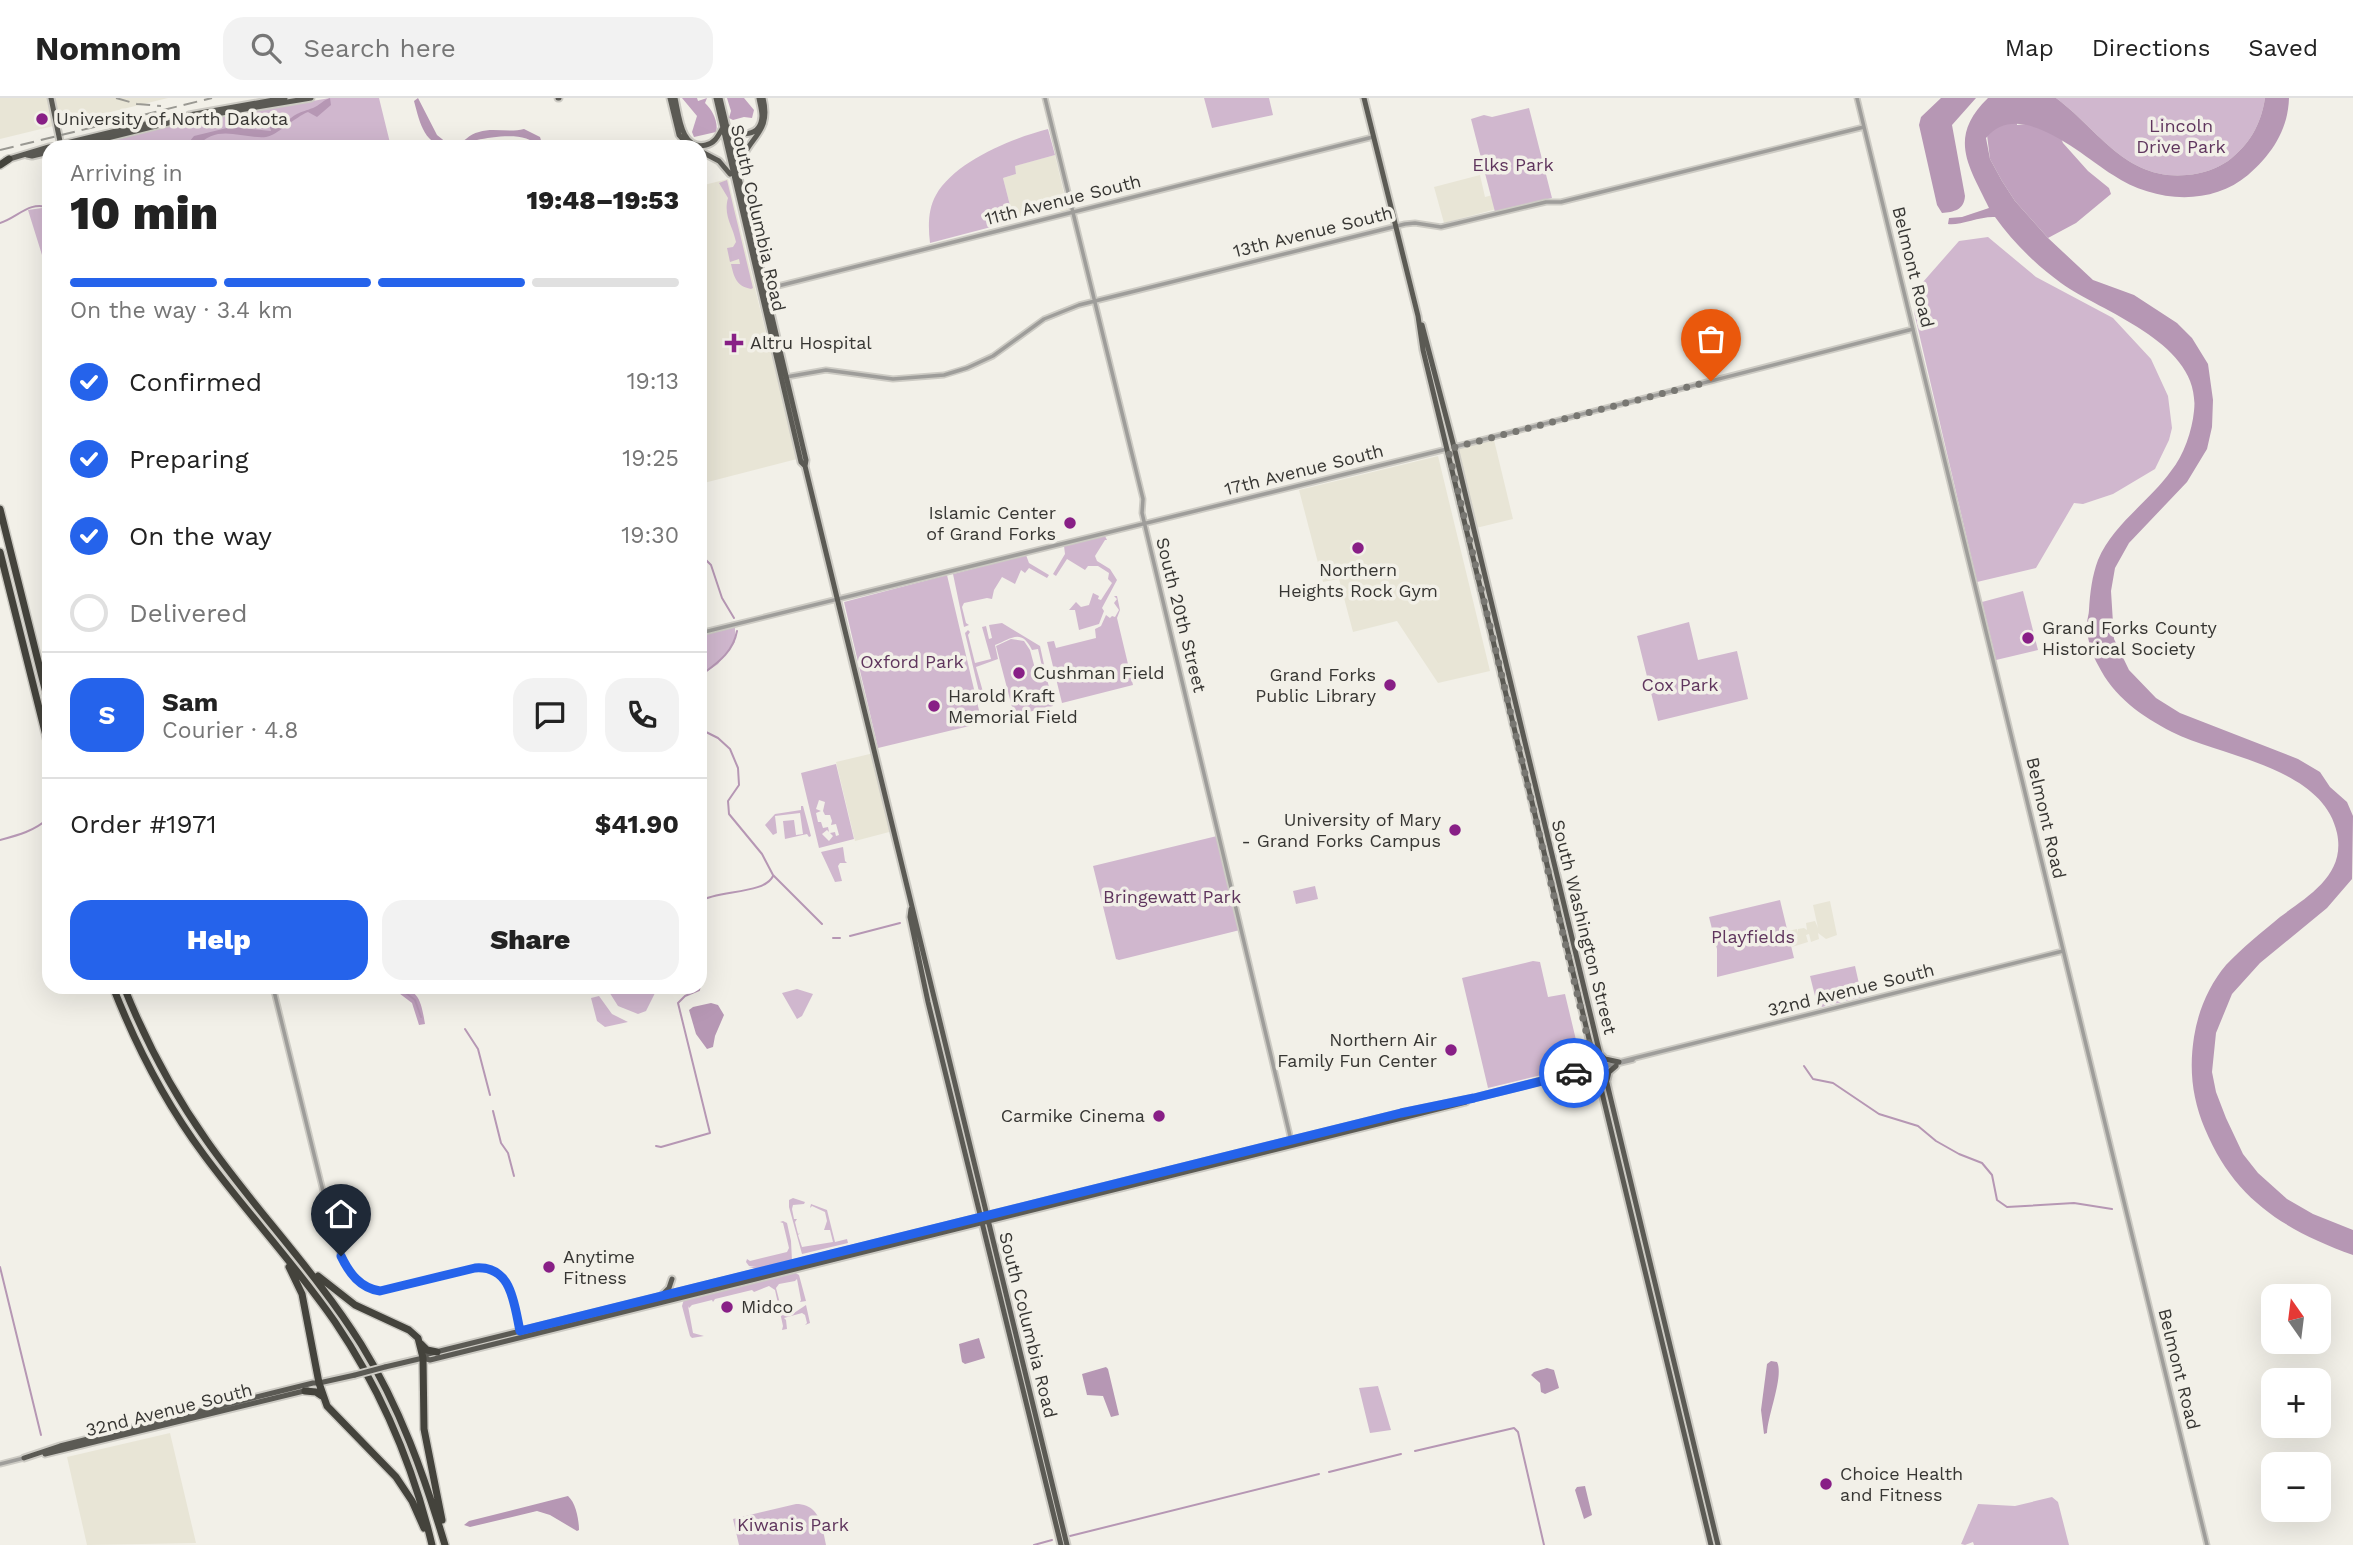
<!DOCTYPE html>
<meta charset="utf-8">
<style>
:root{--surface:#fff;--page:#f2f2f2;--text:#222;--muted:#767676;--line:#e0e0e0;--accent:#2563eb}
body{margin:0;font-family:"Work Sans",sans-serif;background:var(--page);color:var(--text);height:100vh;display:flex;flex-direction:column;font-size:26px;white-space:nowrap}
*{box-sizing:border-box;margin:0}
p{font-size:23px;color:var(--muted)}
.icon{flex:none;width:38px;height:38px;fill:none;stroke:currentColor;stroke-width:2;stroke-linecap:round;stroke-linejoin:round}
.map{position:relative;flex:1;overflow:hidden}
.side{position:absolute;left:42px;top:42px;width:665px;height:854px;display:flex;flex-direction:column;background:var(--surface);border-radius:21px;box-shadow:0 7px 28px #0002}
.side>*{flex:none}
.needle{width:46px;rotate:346deg}
.tools{position:absolute;left:2261px;top:1186px;display:grid;gap:14px}
.tools a{display:grid;place-items:center;width:70px;height:70px;border-radius:14px;background:var(--surface);box-shadow:0 7px 28px #0002;font-size:35px}
.pin{position:absolute;display:grid;place-items:center;width:60px;height:60px;color:#fff;margin:-72px -30px;border-radius:50% 50% 50% 0;rotate:-45deg;box-shadow:0 0 7px #0007}
.pin .icon{rotate:45deg}
.courier{position:absolute;display:grid;place-items:center;width:70px;height:70px;margin:-35px;border:5px solid #2563eb;border-radius:50%;background:#fff;color:#222;box-shadow:0 2px 9px #0007}
.headline em{font-style:normal;font-weight:800}
.headline div{display:flex;flex-direction:column-reverse}
.headline{display:flex;align-items:center;justify-content:space-between;height:119px;padding:0 28px}
h1{font-size:46px;font-weight:800;line-height:52px}
.bar{display:grid;grid-template-columns:repeat(4,1fr);gap:10px 7px;align-content:center;height:84px;padding:0 28px}
.bar i{height:9px;border-radius:5px;background:var(--line)}
.bar .on{background:var(--accent)}
.bar p{grid-column:span 4}
.line{display:flex;align-items:center;gap:18px;padding:0 28px;border-top:2px solid var(--line)}
.line div{flex:1}
.round{display:grid;place-items:center;flex:none;width:74px;height:74px;border-radius:21px;background:var(--page)}
ol{padding:0 28px;list-style:none}
li{display:flex;align-items:center;gap:21px;height:77px}
li p{margin-inline-start:auto}
li .icon{padding:7px;border-radius:50%;background:var(--accent);color:#fff;stroke-width:4}
li:last-child{color:var(--muted)}
li i{width:38px;height:38px;border:4px solid var(--line);border-radius:50%}
.action{display:flex;gap:14px;margin-top:auto;padding:14px 28px}
.action a{flex:1;height:80px;border-radius:21px;background:var(--accent);color:#fff;font-size:28px;font-weight:800;line-height:80px;text-align:center}
.action a+a{background:var(--page);color:var(--text)}
header{display:flex;align-items:center;gap:42px;box-sizing:border-box;height:98px;padding:0 35px;background:var(--surface);border-bottom:2px solid var(--line)}
header strong{font-size:33px}
nav{display:flex;gap:38px;margin-inline-start:auto;font-size:24px}
.search{width:490px;height:63px;background:var(--page);display:flex;align-items:center;gap:18px;box-sizing:border-box;padding:0 24px;border-radius:21px;color:var(--muted);font-size:26px}
.map>svg:first-child{display:block}
.built{fill:#e8e5d6}
.green{fill:#d0b7ce;fill-rule:evenodd}
.forest{fill:#c0a1be}
.water{fill:#b697b4}
.lines{fill:none;stroke-linecap:round;stroke-linejoin:round}
.stream{stroke:#b697b4;stroke-width:2}
.minor-casing{stroke:#cdcbc4;stroke-width:7}
.major-casing{stroke:#cdcbc4;stroke-width:9}
.highway-casing{stroke:#cdcbc4;stroke-width:10}
.minor{stroke:#9e9d9a;stroke-width:3.5}
.major{stroke:#5b5a54;stroke-width:5}
.highway{stroke:#44433c;stroke-width:7}
.rail{stroke:#9a9993;stroke-width:2;stroke-dasharray:14 7;stroke-linecap:butt}
.major-bridge-casing{stroke:#cdcbc4;stroke-width:9;stroke-linecap:butt}
.major-bridge{stroke:#5b5a54;stroke-width:5}
.done{stroke:#787772;stroke-width:7;stroke-dasharray:0 12.6}
.route{stroke:#2563eb;stroke-width:9}
.poi-dot{fill:#881f86;stroke:#f2f0e8;stroke-width:2.5}
.labels{text-anchor:middle;stroke-width:7;stroke-linejoin:round;paint-order:stroke}
.poi-label{font-size:18px;fill:#373633;stroke:#f2f0e8;text-anchor:start}
.park-label{font-size:18px;fill:#5f355d;stroke:#f2f0e8}
.street-label{font-size:18px;fill:#373633;stroke:#f2f0e8}
</style>
<header>
<strong>Nomnom</strong>
<div class="search"><svg class="icon" aria-label="search" viewBox="0 0 24 24"><circle cx="10" cy="10" r="6"/><path d="M15 15l6 6"/></svg>Search here</div>
<nav><a>Map</a><a>Directions</a><a>Saved</a></nav>
</header>
<div class="map">
<svg width="2353" height="1447" viewBox="0 0 2353 1447">
<rect width="100%" height="100%" fill="#f2f0e8"/>
<!-- built -->
<path class="built" d="M0 0H168L0 41Z
M1055 57 1068 112 1061 113 1057 110 1018 119 1014 123 1003 80 1016 76 1014 68Z
M1480 77 1485 99 1516 91 1519 105 1444 125 1434 89Z
M728 81 797 361 700 386V88Z
M1494 342 1513 421 1476 430 1457 351Z
M1438 358 1490 573 1438 585 1397 523 1353 534 1339 481 1323 484 1299 392Z
M874 655 893 733 855 743 836 664Z
M1830 803 1837 837 1826 841 1818 835 1819 841 1811 844 1809 836 1806 837 1808 844 1792 849 1788 833 1797 831 1798 835V831L1804 830 1807 832 1806 825 1815 823 1818 830 1813 807Z
M170 1335 196 1445 87 1447 67 1359Z"/>
<!-- green -->
<path class="green" d="M330 0H379L391 49H85L162 29Z
M1204 0H1269L1273 17 1212 30Z
M2056 0H2265C2261 27 2249 47 2228 63 2216 71 2201 76 2187 77 2126 83 2098 31 2056 0Z
M1529 10 1552 100 1495 114 1471 21 1484 17 1492 19Z
M1048 31 1055 57 1015 68 1016 76 1003 80 1014 123 930 145C928 128 928 111 936 97 955 63 1013 40 1048 31Z
M727 82 753 190 751 191C736 188 734 179 731 166H740L739 161 730 164 727 150 733 149 736 144C733 128 723 118 728 100L719 85Z
M42 110 49 113V155L42 157 28 112Z
M1988 139 2036 179 2113 220 2151 261 2168 298 2172 330 2169 342 2155 371 2113 396 2083 406 2074 405 2036 470 1977 484 1914 214 1923 184 1959 143Z
M1105 438 1107 442H1105L1095 458 1097 463 1110 471 1117 482 1102 510 1104 513 1099 526 1079 532 1075 512H1069L1076 504 1081 509 1089 507 1093 495 1099 498 1098 501 1101 502 1112 485 1108 481 1109 475 1098 468H1088L1085 472 1067 461 1056 478 1053 476 1065 456 1064 448Z
M1026 457 1029 465 1049 477 1047 480 1029 470 1025 475 1021 472 1015 486 1002 479 994 492 992 501 987 500 964 505 962 509 966 525 969 527 964 529 953 476Z
M947 477 982 625 878 650 844 504Z
M2023 493 2038 552 1996 562 1982 504Z
M1114 498H1117L1120 512 1117 520 1133 587 1062 605 1047 544 1054 543 1056 550 1096 540 1095 531 1101 528 1106 517 1110 520 1112 518 1115 519 1119 512 1114 505 1117 501Z
M1689 524 1698 562 1737 553 1748 601 1658 623 1637 538Z
M1002 525 1040 548 1053 608 1012 618 1015 610 1012 609 996 548 1011 541 1024 543 1030 552 1037 578 1044 577 1038 551 1032 552C1021 529 1010 542 995 547L998 561 976 569 985 601 981 602 965 535 968 532 970 534 968 537 975 565 991 561 982 529 986 528 989 541 992 540 989 527Z
M735 529V544L718 566 700 578V538Z
M836 666 854 741 819 750 801 675ZM819 702 825 704 823 713 825 717H830L832 723 831 727 836 726 839 737 836 738 835 734 830 735 833 738 829 743 822 736 827 732 829 734 828 729 823 730 821 724H818L816 715 821 713 816 711Z
M801 708H803L811 738 809 739 807 736 785 741 783 723 794 722 796 737 803 736 800 715 775 718 777 735 773 737 765 727 775 716 801 712Z
M1217 738 1240 832 1119 862 1116 861 1093 768Z
M843 749 845 763 847 765H840L838 768 842 783 835 784 821 754Z
M1315 788 1318 801 1296 806 1293 793Z
M1780 802 1794 860 1717 879V851L1709 819Z
M1533 863 1540 864 1548 899 1565 896 1582 967 1488 990 1462 880Z
M1855 868 1862 899 1818 910 1810 878Z
M606 889H658L646 913 638 916 618 908Z
M797 891 813 896 802 918 797 921 782 895Z
M599 898 612 916 628 924 605 929 597 923 591 900Z
M793 1100 805 1104 804 1106 793 1107 792 1111 794 1121H797L795 1124 798 1136 800 1135 798 1137 802 1149 833 1144 830 1132H824L827 1123 825 1114 812 1108 810 1110 811 1106 827 1112 835 1144 847 1141 848 1145 802 1156 789 1109V1102Z
M783 1123 787 1125 791 1143 792 1163 757 1171 749 1169 756 1168H749L746 1164 747 1161 750 1163 787 1154 789 1150 783 1125 780 1124Z
M794 1174 799 1177 806 1203 800 1204 801 1202 797 1181 795 1183 779 1186 776 1190 783 1217 794 1215 806 1207 810 1225 805 1227 807 1225 805 1217 802 1215 784 1220 786 1222 787 1231 802 1228 782 1232 783 1228 775 1192 769 1188 754 1194 752 1192 715 1201 713 1204 712 1202 692 1207 689 1210 688 1208 693 1235 704 1238 692 1240 690 1238 682 1208 684 1201Z
M1378 1288 1391 1332 1370 1335 1359 1290Z
M2052 1399 2058 1404 2069 1447H1974L1973 1444 1965 1447 1961 1446 1978 1406 2015 1408Z
M796 1406C820 1406 822 1428 826 1447H739L733 1421Z"/>
<!-- forest -->
<path class="forest" d="M682 0H697L698 3 707 0 705 5C712 11 719 25 716 34L694 39 692 34 697 18Z
M727 0H744L754 12 752 20 744 19 733 22 729 20 731 13Z
M2016 11 2017 27 2044 24 2058 33 2063 45 2088 73 2109 90 2111 96 2076 125 2048 140 2015 103 2002 83 1990 61 1987 37 2001 17Z
M391 889C419 889 421 902 425 926L419 927 412 905Z"/>
<!-- water -->
<path class="water" d="M330 0 331 7 317 19 308 14C295 19 276 38 266 39 241 41 217 25 197 49H185L194 38 231 29 271 33 268 23 273 16 280 18 282 16 288 19 286 24C298 14 299 15 313 10 320 7 323 2 330 0Z
M418 0 437 37 452 49C424 49 420 25 414 3Z
M1941 0H1976L1952 27 1965 98C1964 112 1954 114 1942 115L1937 107 1919 27 1921 19Z
M1988 0H2056C2098 31 2126 83 2187 77 2201 76 2216 71 2228 63 2249 47 2261 27 2265 0H2289C2288 32 2272 56 2248 77 2210 109 2153 104 2113 77 2079 55 2019 0 1986 40L1990 61 2002 83 2015 103 2048 140 2093 182 2134 197 2177 225 2192 240 2208 266 2213 302 2212 329 2207 351 2187 384 2129 445 2115 470 2111 493 2114 541 2129 572 2156 600 2180 615 2298 661 2320 674 2330 689 2347 704 2353 718 2352 781 2327 810 2260 865 2232 896 2216 935 2212 974 2216 994 2226 1020 2243 1056 2258 1075 2287 1101 2313 1116 2353 1132V1157C2284 1132 2234 1101 2205 1031 2192 1000 2189 971 2194 939 2198 913 2209 887 2226 867 2242 850 2262 834 2280 819 2308 798 2346 777 2337 735 2323 669 2222 659 2172 634 2141 618 2114 599 2098 567 2092 556 2086 538 2087 526 2087 521 2089 516 2089 512 2090 495 2092 478 2098 462 2113 426 2149 404 2171 373 2184 357 2192 333 2194 313 2202 245 2103 215 2061 185 2036 167 2013 144 1995 119 1980 118 1959 128 1948 126L1949 120 1962 119 1989 110C1969 68 1947 40 1988 0Z
M524 31 540 39 543 49H538C528 33 494 39 477 42L474 49H455C464 44 469 36 479 34 493 29 508 35 524 31Z
M711 905 718 907 724 917 715 938 713 949 707 951 696 936 689 912 693 909Z
M979 1240 985 1260 965 1266 962 1264 959 1246Z
M1771 1263 1777 1264C1784 1278 1768 1316 1767 1335L1764 1336 1761 1312 1767 1266Z
M1106 1269 1108 1271 1119 1317 1111 1319 1103 1298 1087 1297 1082 1276Z
M1547 1270 1554 1272 1559 1290 1545 1296 1541 1294 1540 1285 1531 1277 1534 1274Z
M1585 1388 1592 1417 1584 1421 1575 1392 1577 1389Z
M568 1398C576 1405 579 1422 579 1432L577 1433 550 1417 537 1413 470 1429 464 1427 469 1423Z"/>
<g class="lines">
<!-- stream -->
<path class="stream" d="M0 125C17 120 30 102 49 110
M700 456 711 467 722 500 734 520
M700 578C717 565 733 555 737 533
M700 631 718 640 730 651 738 670 739 687 728 703 729 716 762 756 773 777 822 826
M0 742C19 737 34 733 49 720
M700 803C719 792 765 796 773 778
M850 838 900 825
M833 840H840
M398 889 415 902 421 919
M465 931 478 951 490 997
M1804 968 1813 981 1833 985 1879 1016 1918 1028 1936 1043 1959 1056 1982 1065 1992 1077 1997 1102 2007 1109 2074 1105 2112 1111
M493 1013 501 1045 508 1055 514 1078
M656 1048 661 1049 710 1035 678 905 685 898 699 892 700 887
M0 1169 41 1337
M1415 1353 1514 1330 1518 1334 1544 1447
M1329 1374 1401 1356
M1070 1438 1319 1376
M1034 1447 1052 1442"/>
<!-- minor casing -->
<g class="minor-casing">
<path id="minor" d="M1045 0 1143 401 1142 415 1291 1042
M1857 0 2207 1447
M766 191 1373 39
M786 279 826 272 893 281 944 277 967 270 993 258 1044 221 1079 207 1405 126 1415 125 1441 129 1546 104H1561L1864 29
M1454 349 1913 231
M700 535 1447 351
M273 889 335 1142C342 1165 355 1189 380 1193L475 1170C511 1167 514 1206 520 1233
M1603 968 2063 853
M1604 969 1633 962
M0 1366 24 1360"/>
</g>
<!-- major casing -->
<g class="major-casing">
<path id="major" d="M51 0 61 48
M558 0H559
M670 0 679 37 690 49
M675 0C679 17 681 53 706 47 715 45 718 38 722 31
M716 0 801 364 805 368
M720 0 806 362 805 368 1067 1447
M1364 0 1418 218 1423 252 1711 1447
M189 17 285 0
M727 28C739 40 761 39 762 18 762 12 760 6 759 0
M50 49 145 26
M71 49 180 22 311 0
M700 53 719 63 730 76
M27 57 32 58 49 54
M6 62 49 49
M739 77C742 38 773 40 763 0
M1422 227 1454 349 1718 1447
M911 811 910 819 928 904 1061 1447
M1600 956 1605 961 1619 964
M1576 978 1591 977 1598 984
M1607 982 1609 974 1616 968
M663 1196 669 1190 672 1181
M423 1260 430 1262 1466 1004
M385 1269 423 1260 428 1256 1401 1015 1474 1000 1596 969
M45 1356 308 1292
M24 1360 60 1348 313 1285H319L355 1277"/>
</g>
<!-- highway casing -->
<g class="highway-casing">
<path id="highway" d="M0 67 9 61
M0 411 49 607
M0 454 49 650
M113 889C136 948 166 1006 204 1057 246 1114 295 1166 335 1224 381 1292 413 1367 432 1447
M124 889C146 944 173 995 207 1043 256 1113 316 1174 361 1246 400 1309 424 1377 445 1447
M289 1169 302 1196 319 1285 327 1308 396 1379 412 1403 424 1430
M318 1178 355 1207 409 1232 418 1240 423 1260 424 1331 442 1422
M421 1246 427 1252 437 1254
M305 1293 316 1294 322 1298"/>
</g>
<!-- minor -->
<use href="#minor" class="minor"/>
<!-- major -->
<use href="#major" class="major"/>
<!-- highway -->
<use href="#highway" class="highway"/>
<!-- rail -->
<path class="rail" d="M116 0 137 6 161 8
M0 52 212 0"/>
<!-- major-bridge casing -->
<g class="major-bridge-casing">
<path id="major-bridge" d="M355 1277 385 1269"/>
</g>
<!-- major-bridge -->
<use href="#major-bridge" class="major-bridge"/>
</g>
<g class="lines">
<!-- done -->
<path class="done" d="M1574 975C1587 969 1591 964 1590 950L1448 351 1711 283"/>
<!-- route -->
<path class="route" d="M341 1158C349 1175 360 1190 380 1193L475 1170C512 1167 514 1206 520 1233L1401 1015 1474 1000 1574 975"/>
</g>
<!-- markers -->
<g class="poi-dot">
<circle cx="42" cy="21" r="7"/>
<path d="M730.5 234.5h7v7h7v7h-7v7h-7v-7h-7v-7h7z"/>
<circle cx="1070" cy="425" r="7"/>
<circle cx="1358" cy="450" r="7"/>
<circle cx="2028" cy="540" r="7"/>
<circle cx="1019" cy="575" r="7"/>
<circle cx="1390" cy="587" r="7"/>
<circle cx="934" cy="608" r="7"/>
<circle cx="1455" cy="732" r="7"/>
<circle cx="1451" cy="952" r="7"/>
<circle cx="1159" cy="1018" r="7"/>
<circle cx="549" cy="1169" r="7"/>
<circle cx="727" cy="1209" r="7"/>
<circle cx="1826" cy="1386" r="7"/>
</g>
<g class="labels">
<!-- poi labels -->
<g class="poi-label">
<text x="56" y="27">University of North Dakota</text>
<text x="750" y="251">Altru Hospital</text>
<text x="1056" y="421" text-anchor="end">Islamic Center<tspan x="1056" dy="21">of Grand Forks</tspan></text>
<text x="1358" y="478" text-anchor="middle">Northern<tspan x="1358" dy="21">Heights Rock Gym</tspan></text>
<text x="2042" y="536">Grand Forks County<tspan x="2042" dy="21">Historical Society</tspan></text>
<text x="1033" y="581">Cushman Field</text>
<text x="1376" y="583" text-anchor="end">Grand Forks<tspan x="1376" dy="21">Public Library</tspan></text>
<text x="948" y="604">Harold Kraft<tspan x="948" dy="21">Memorial Field</tspan></text>
<text x="1441" y="728" text-anchor="end">University of Mary<tspan x="1441" dy="21">- Grand Forks Campus</tspan></text>
<text x="1437" y="948" text-anchor="end">Northern Air<tspan x="1437" dy="21">Family Fun Center</tspan></text>
<text x="1145" y="1024" text-anchor="end">Carmike Cinema</text>
<text x="563" y="1165">Anytime<tspan x="563" dy="21">Fitness</tspan></text>
<text x="741" y="1215">Midco</text>
<text x="1840" y="1382">Choice Health<tspan x="1840" dy="21">and Fitness</tspan></text>
</g>
<!-- park labels -->
<g class="park-label">
<text x="2181" y="34">Lincoln<tspan x="2181" dy="21">Drive Park</tspan></text>
<text x="1513" y="73">Elks Park</text>
<text x="912" y="570">Oxford Park</text>
<text x="1680" y="593">Cox Park</text>
<text x="1172" y="805">Bringewatt Park</text>
<text x="1753" y="845">Playfields</text>
<text x="793" y="1433">Kiwanis Park</text>
</g>
<!-- street labels -->
<g class="street-label">
<text transform="translate(1063 102) rotate(-14)" y="6">11th Avenue South</text>
<text transform="translate(758 120) rotate(77)" y="6">South Columbia Road</text>
<text transform="translate(1313 134) rotate(-14)" y="6">13th Avenue South</text>
<text transform="translate(1913 169) rotate(76)" y="6">Belmont Road</text>
<text transform="translate(1304 372) rotate(-14)" y="6">17th Avenue South</text>
<text transform="translate(1181 517) rotate(76)" y="6">South 20th Street</text>
<text transform="translate(2046 720) rotate(77)" y="6">Belmont Road</text>
<text transform="translate(1584 829) rotate(76)" y="6">South Washington Street</text>
<text transform="translate(1851 892) rotate(-14)" y="6">32nd Avenue South</text>
<text transform="translate(1028 1227) rotate(76)" y="6">South Columbia Road</text>
<text transform="translate(2179 1271) rotate(76)" y="6">Belmont Road</text>
<text transform="translate(169 1312) rotate(-14)" y="6">32nd Avenue South</text>
</g>
</g>
</svg>
<div class="tools">
<a><svg class="needle" viewBox="-14 -14 28 28"><path d="M0-13l5 13h-10z" fill="#e53935"/><path d="M0 13l5-13h-10z" fill="#767676"/></svg></a>
<a>+</a>
<a>−</a>
</div>
<div class="pin" style="left:1711px;top:283px;background:#ea580c"><svg class="icon" aria-label="bag" viewBox="0 0 24 24"><path d="M5 8h14l-1 12H6zM9 8a3 3 0 0 1 6 0"/></svg></div>
<div class="pin" style="left:341px;top:1158px;background:#1f2937"><svg class="icon" aria-label="home" viewBox="0 0 24 24"><path d="M3 11l9-7 9 7M6 9v11h12V9"/></svg></div>
<div class="courier" style="left:1574px;top:975px"><svg class="icon" aria-label="car" viewBox="0 0 24 24"><path d="M5 17H2v-5l4-1 3-4h7l3 4 3 1v5h-3M9 17h6M6 11h13"/><circle cx="7" cy="17" r="2"/><circle cx="17" cy="17" r="2"/></svg></div>
<section class="side">
<div class="headline"><div><h1>10 min</h1><p>Arriving in</p></div><em>19:48–19:53</em></div>
<div class="bar"><i class="on"></i><i class="on"></i><i class="on"></i><i></i><p>On the way · 3.4 km</p></div>
<ol>
<li><svg class="icon" aria-label="check" viewBox="0 0 24 24"><path d="M5 12l5 5 9-10"/></svg>Confirmed<p>19:13</p></li>
<li><svg class="icon" aria-label="check" viewBox="0 0 24 24"><path d="M5 12l5 5 9-10"/></svg>Preparing<p>19:25</p></li>
<li><svg class="icon" aria-label="check" viewBox="0 0 24 24"><path d="M5 12l5 5 9-10"/></svg>On the way<p>19:30</p></li>
<li><i></i>Delivered</li>
</ol>
<div class="line" style="height:126px"><b class="round" style="background:var(--accent);color:#fff">S</b><div><b>Sam</b><p>Courier · 4.8</p></div><a class="round"><svg class="icon" aria-label="chat" viewBox="0 0 24 24"><path d="M4 5h16v11H9l-5 4z"/></svg></a><a class="round"><svg class="icon" aria-label="phone" viewBox="0 0 24 24"><path d="M5 4h4l2 5-3 2q2 4 5 5l2-3 5 2v4C11 20 4 13 5 4z"/></svg></a></div>
<div class="line" style="height:91px"><div>Order #1971</div><b>$41.90</b></div>
<div class="action"><a>Help</a><a>Share</a></div>
</section>
</div>
